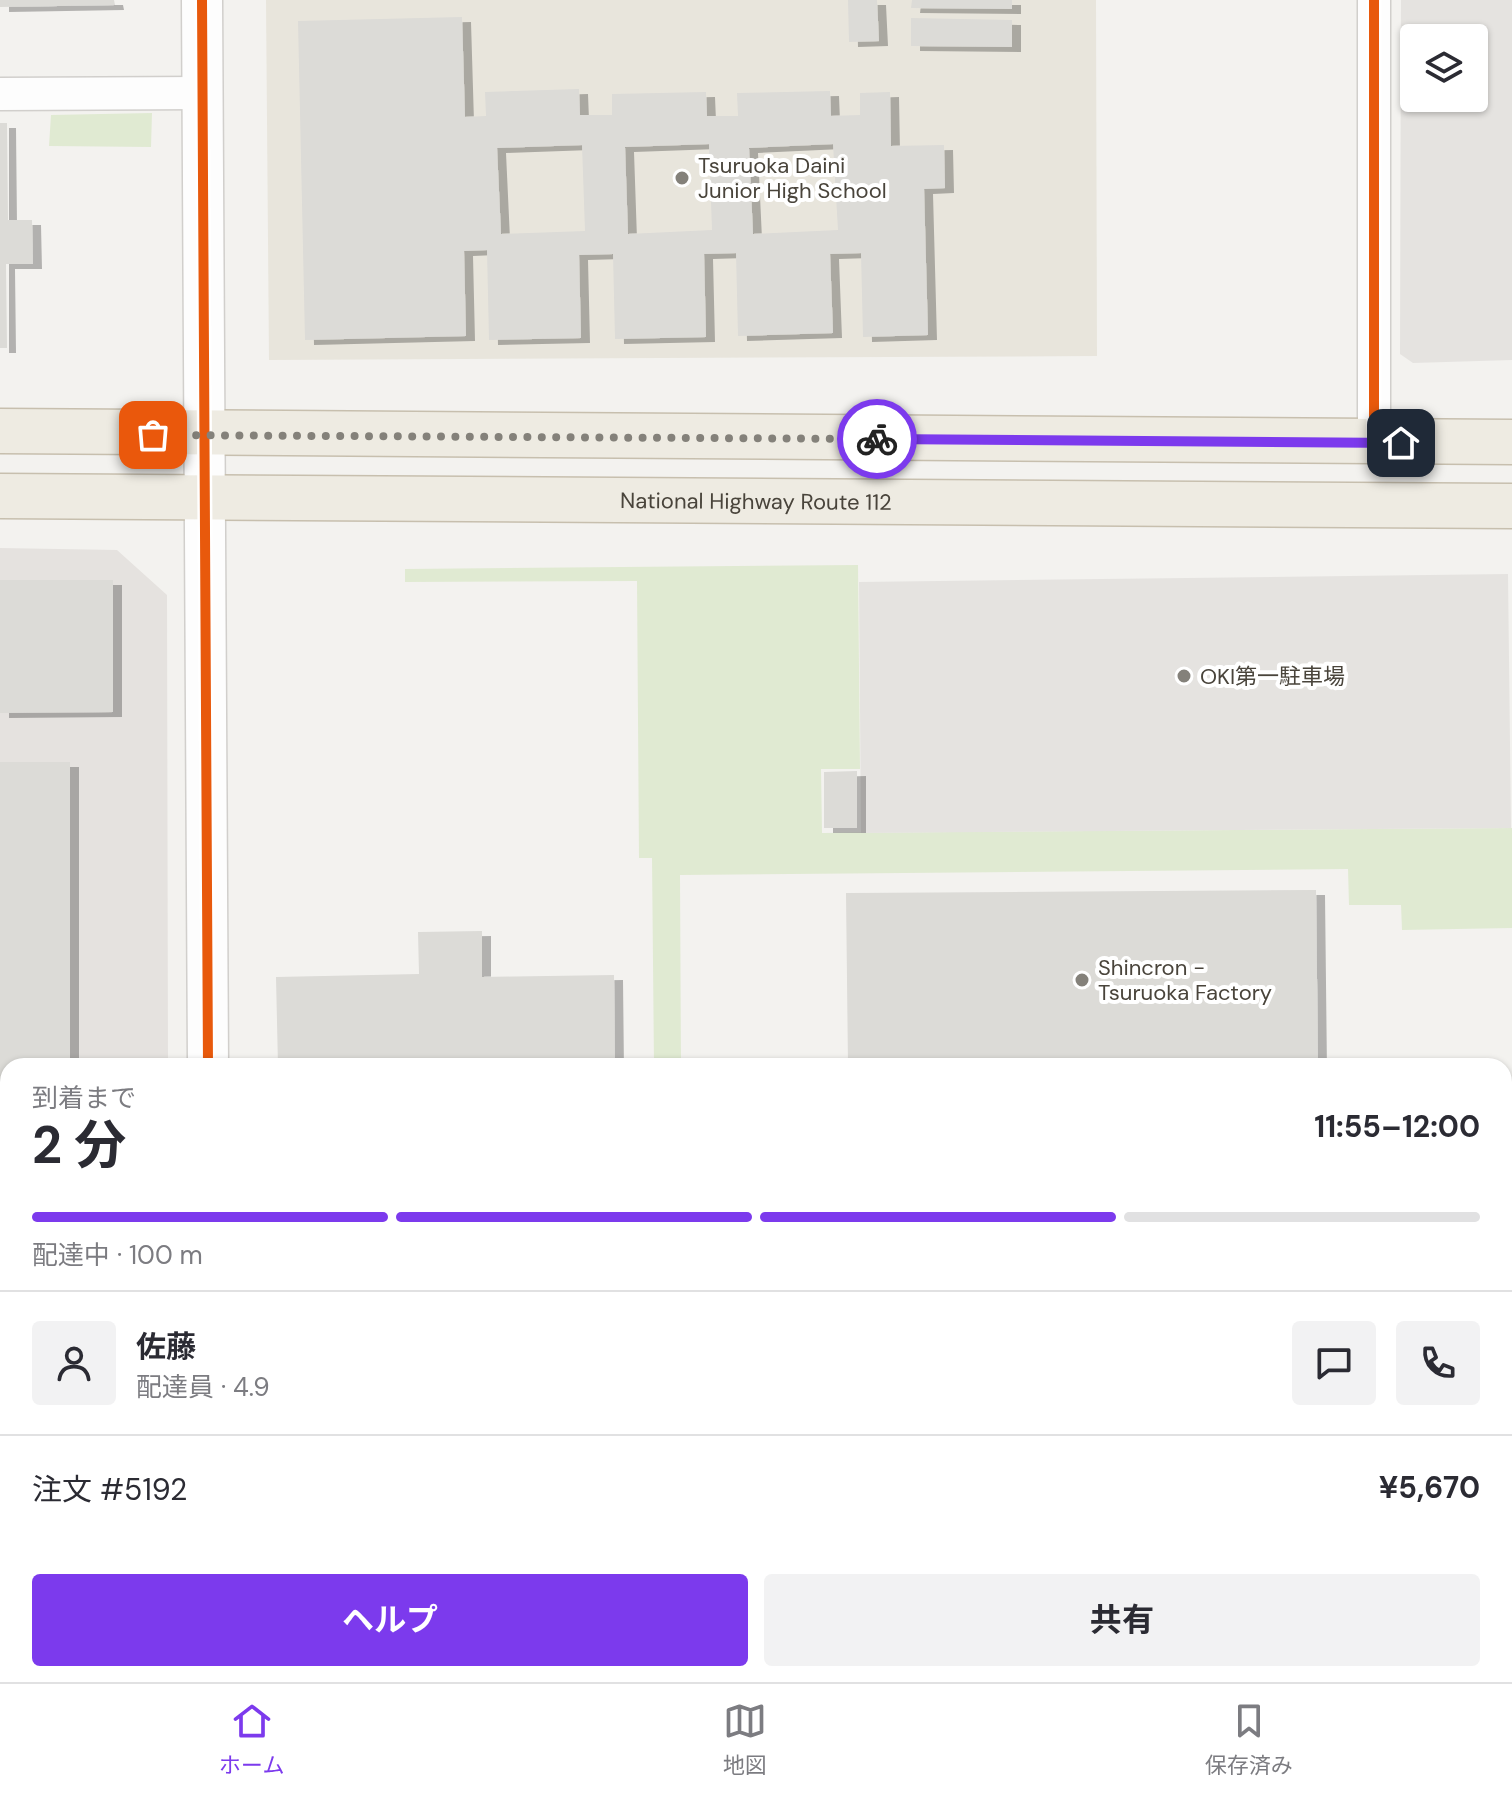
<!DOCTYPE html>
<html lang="ja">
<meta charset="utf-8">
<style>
:root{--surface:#fff;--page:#f2f2f3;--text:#2b2b33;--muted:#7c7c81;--line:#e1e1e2;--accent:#7c3aed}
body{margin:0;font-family:"DM Sans","Noto Sans JP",sans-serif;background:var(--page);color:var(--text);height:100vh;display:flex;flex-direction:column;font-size:30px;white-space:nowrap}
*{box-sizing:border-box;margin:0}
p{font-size:26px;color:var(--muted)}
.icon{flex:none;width:44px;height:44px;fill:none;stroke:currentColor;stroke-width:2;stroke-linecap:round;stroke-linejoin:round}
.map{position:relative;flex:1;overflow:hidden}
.drawer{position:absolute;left:0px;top:1058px;width:1512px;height:624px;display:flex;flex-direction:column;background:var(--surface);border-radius:24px 24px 0 0;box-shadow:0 2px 6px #0004}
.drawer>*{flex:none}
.fabs{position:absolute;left:1400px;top:24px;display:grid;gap:16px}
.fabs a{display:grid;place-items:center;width:88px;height:88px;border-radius:8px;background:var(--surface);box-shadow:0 2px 6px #0004;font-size:40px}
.pin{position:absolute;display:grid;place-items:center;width:68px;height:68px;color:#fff;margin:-34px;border-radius:16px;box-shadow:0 4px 12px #0006}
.courier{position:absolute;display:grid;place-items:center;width:80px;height:80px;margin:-40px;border:6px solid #7c3aed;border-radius:50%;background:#fff;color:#222;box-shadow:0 2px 10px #0007}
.headline em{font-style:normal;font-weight:700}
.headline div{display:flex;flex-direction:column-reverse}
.headline{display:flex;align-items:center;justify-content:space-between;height:136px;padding:0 32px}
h1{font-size:52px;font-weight:700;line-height:60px}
.bar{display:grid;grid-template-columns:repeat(4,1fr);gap:12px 8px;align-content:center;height:96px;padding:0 32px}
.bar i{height:10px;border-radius:6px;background:var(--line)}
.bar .current{background:var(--accent)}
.bar p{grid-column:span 4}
.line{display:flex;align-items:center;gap:20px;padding:0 32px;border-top:2px solid var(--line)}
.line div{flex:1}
.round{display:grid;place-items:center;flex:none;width:84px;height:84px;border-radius:8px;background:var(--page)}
.button{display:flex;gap:16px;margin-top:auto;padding:16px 32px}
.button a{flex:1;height:92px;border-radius:8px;background:var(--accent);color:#fff;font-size:32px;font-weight:700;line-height:92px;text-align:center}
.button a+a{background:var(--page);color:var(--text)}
.tab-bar{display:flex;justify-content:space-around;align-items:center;height:112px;border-top:2px solid var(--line);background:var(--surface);font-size:22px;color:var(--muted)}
.tab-bar a{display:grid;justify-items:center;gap:4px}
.tab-bar .current{color:var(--accent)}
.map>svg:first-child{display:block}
.industrial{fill:#e5e2df}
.education{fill:#e8e5dc}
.green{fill:#e0ead2}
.parking{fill:#e5e3e0;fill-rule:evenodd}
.building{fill:#dcdbd7;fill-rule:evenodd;filter:url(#shadow)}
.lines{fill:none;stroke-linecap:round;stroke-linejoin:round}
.minor-casing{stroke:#d1cfcc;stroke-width:35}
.tertiary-casing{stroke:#d1cfcc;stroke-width:43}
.trunk-casing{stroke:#c7bfae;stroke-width:47}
.minor{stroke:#fdfdfd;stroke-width:32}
.tertiary{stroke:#fdfdfd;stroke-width:40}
.trunk{stroke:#eeebe2;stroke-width:44}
.cycleway-casing{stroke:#fff;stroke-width:15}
.cycleway{stroke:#e8590c;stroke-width:10}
.done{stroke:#84817a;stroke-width:8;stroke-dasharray:0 14.4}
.route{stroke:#7c3aed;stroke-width:10}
.poi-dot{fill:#84817a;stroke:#fff;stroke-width:3}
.labels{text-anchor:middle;stroke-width:8;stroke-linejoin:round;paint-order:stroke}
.poi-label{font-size:22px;fill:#49443b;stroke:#fff;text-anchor:start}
.street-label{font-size:22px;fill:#49443b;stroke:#fff}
</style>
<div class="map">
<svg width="1512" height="1682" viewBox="0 0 1512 1682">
<defs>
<filter id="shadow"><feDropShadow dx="9" dy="5" stdDeviation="0" flood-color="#0004"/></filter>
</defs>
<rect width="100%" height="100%" fill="#f3f2ef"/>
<!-- industrial -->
<path class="industrial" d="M0 548 117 550 167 595 168 1066H8V1674H168V1682H0Z
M1504 1449H1512V1682H956V1674H1504Z"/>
<!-- education -->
<path class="education" d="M266 0H1096L1097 356 269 360Z"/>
<!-- green -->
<path class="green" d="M152 113 151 147 49 146 51 115Z
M858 565 860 769H821L822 833 1512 828V928L1402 930 1401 905H1349L1348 869 680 875 681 1066H654L652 858H639L637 581 405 582V569Z"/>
<!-- parking -->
<path class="parking" d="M1401 0H1512V360L1413 363 1400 354ZM1414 38H1474V98H1414Z
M1508 574 1511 828 861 833 859 582Z"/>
<!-- building -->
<path class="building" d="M0 0H114L115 5 0 7Z
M848 0H877L879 41 849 42Z
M912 0H1012V9L911 8Z
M462 17 465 117 486 116 485 92 579 89 580 115H612V94L706 92 707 116H738L737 93 830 91 831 116 860 115V93L890 92 891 146 944 145 945 188 924 189 928 335 863 337 861 253 830 254 833 333 738 336 736 253 704 254 706 337 615 339 613 254 579 255 581 338 489 340 487 250 464 251 466 336 305 340 298 21ZM709 144 712 230 628 234 625 147ZM833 144 838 230 753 234 749 148ZM582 145 585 231 501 234 497 148Z
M911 18 1012 20V47L911 46Z
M0 123H7L8 220H32L33 264H6L7 348H0Z
M0 580H113V712L0 713Z
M0 762H70V1066H8V1674H42V1682H0Z
M857 771V828H824V772Z
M1316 890 1318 1066H848L846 893Z
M482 931V977L614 975 615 1066H278L276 977 419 974 418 932Z
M295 1674H920V1682H295Z
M1014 1674H1289V1678H1333V1674H1436V1682H1014Z"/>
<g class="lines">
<!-- minor casing -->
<g class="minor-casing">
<path id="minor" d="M0 94 203 93
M1374 443V0"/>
</g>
<!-- tertiary casing -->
<g class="tertiary-casing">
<path id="tertiary" d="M202 0 208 1066
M1504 1416H1512
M208 1682V1674"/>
</g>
<!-- trunk casing -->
<g class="trunk-casing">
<g id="trunk">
<path d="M0 431 1512 442"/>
<path id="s1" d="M0 496 1512 506"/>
</g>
</g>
<!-- minor -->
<use href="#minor" class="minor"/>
<!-- tertiary -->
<use href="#tertiary" class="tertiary"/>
<!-- trunk -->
<use href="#trunk" class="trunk"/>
<!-- cycleway casing -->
<g class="cycleway-casing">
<path id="cycleway" d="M202 0 208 1066
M1374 443V0"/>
</g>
<!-- cycleway -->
<use href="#cycleway" class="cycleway"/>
</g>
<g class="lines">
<!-- done -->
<path class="done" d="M153 435 877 439"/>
<!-- route -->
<path class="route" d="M877 439 1401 443"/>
</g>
<!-- markers -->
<g class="poi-dot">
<circle cx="682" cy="178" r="8"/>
<circle cx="1184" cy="676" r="8"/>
<circle cx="1082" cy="980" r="8"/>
</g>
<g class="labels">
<!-- poi labels -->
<g class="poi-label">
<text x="698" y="173">Tsuruoka Daini<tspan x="698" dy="25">Junior High School</tspan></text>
<text x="1200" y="684">OKI第一駐車場</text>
<text x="1098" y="975">Shincron -<tspan x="1098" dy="25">Tsuruoka Factory</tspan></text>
</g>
<!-- street labels -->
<g class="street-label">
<text dy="8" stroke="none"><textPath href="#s1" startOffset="756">National Highway Route 112</textPath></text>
</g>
</g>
</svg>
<div class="fabs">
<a><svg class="icon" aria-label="layers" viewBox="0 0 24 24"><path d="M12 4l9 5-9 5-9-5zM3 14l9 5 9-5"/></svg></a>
</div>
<div class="pin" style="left:153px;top:435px;background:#ea580c"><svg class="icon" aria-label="bag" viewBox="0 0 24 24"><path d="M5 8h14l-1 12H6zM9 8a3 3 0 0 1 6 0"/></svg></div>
<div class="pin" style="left:1401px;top:443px;background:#1f2937"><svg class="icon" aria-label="home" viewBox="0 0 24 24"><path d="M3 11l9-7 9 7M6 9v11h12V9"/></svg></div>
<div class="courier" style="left:877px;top:439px"><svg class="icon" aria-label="bike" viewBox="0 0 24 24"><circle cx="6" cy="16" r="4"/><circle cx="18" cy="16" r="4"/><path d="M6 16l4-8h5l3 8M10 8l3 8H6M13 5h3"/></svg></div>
<section class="drawer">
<div class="headline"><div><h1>2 分</h1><p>到着まで</p></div><em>11:55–12:00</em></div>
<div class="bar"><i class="current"></i><i class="current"></i><i class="current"></i><i></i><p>配達中 · 100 m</p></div>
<div class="line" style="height:144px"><a class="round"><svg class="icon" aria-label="person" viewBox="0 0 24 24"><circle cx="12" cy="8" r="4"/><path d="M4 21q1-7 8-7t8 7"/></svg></a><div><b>佐藤</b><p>配達員 · 4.9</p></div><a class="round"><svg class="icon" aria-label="chat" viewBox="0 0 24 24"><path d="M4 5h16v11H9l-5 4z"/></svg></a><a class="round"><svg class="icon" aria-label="phone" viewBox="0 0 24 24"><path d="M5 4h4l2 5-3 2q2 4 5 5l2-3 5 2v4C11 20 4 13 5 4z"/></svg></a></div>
<div class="line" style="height:104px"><div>注文 #5192</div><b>¥5,670</b></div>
<div class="button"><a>ヘルプ</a><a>共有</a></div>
</section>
</div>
<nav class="tab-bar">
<a class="current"><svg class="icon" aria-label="home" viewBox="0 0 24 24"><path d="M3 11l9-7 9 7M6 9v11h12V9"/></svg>ホーム</a>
<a><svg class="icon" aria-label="map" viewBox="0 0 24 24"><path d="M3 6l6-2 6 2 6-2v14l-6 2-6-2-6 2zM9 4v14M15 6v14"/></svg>地図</a>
<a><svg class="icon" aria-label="saved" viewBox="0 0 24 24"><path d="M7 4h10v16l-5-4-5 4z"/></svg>保存済み</a>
</nav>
